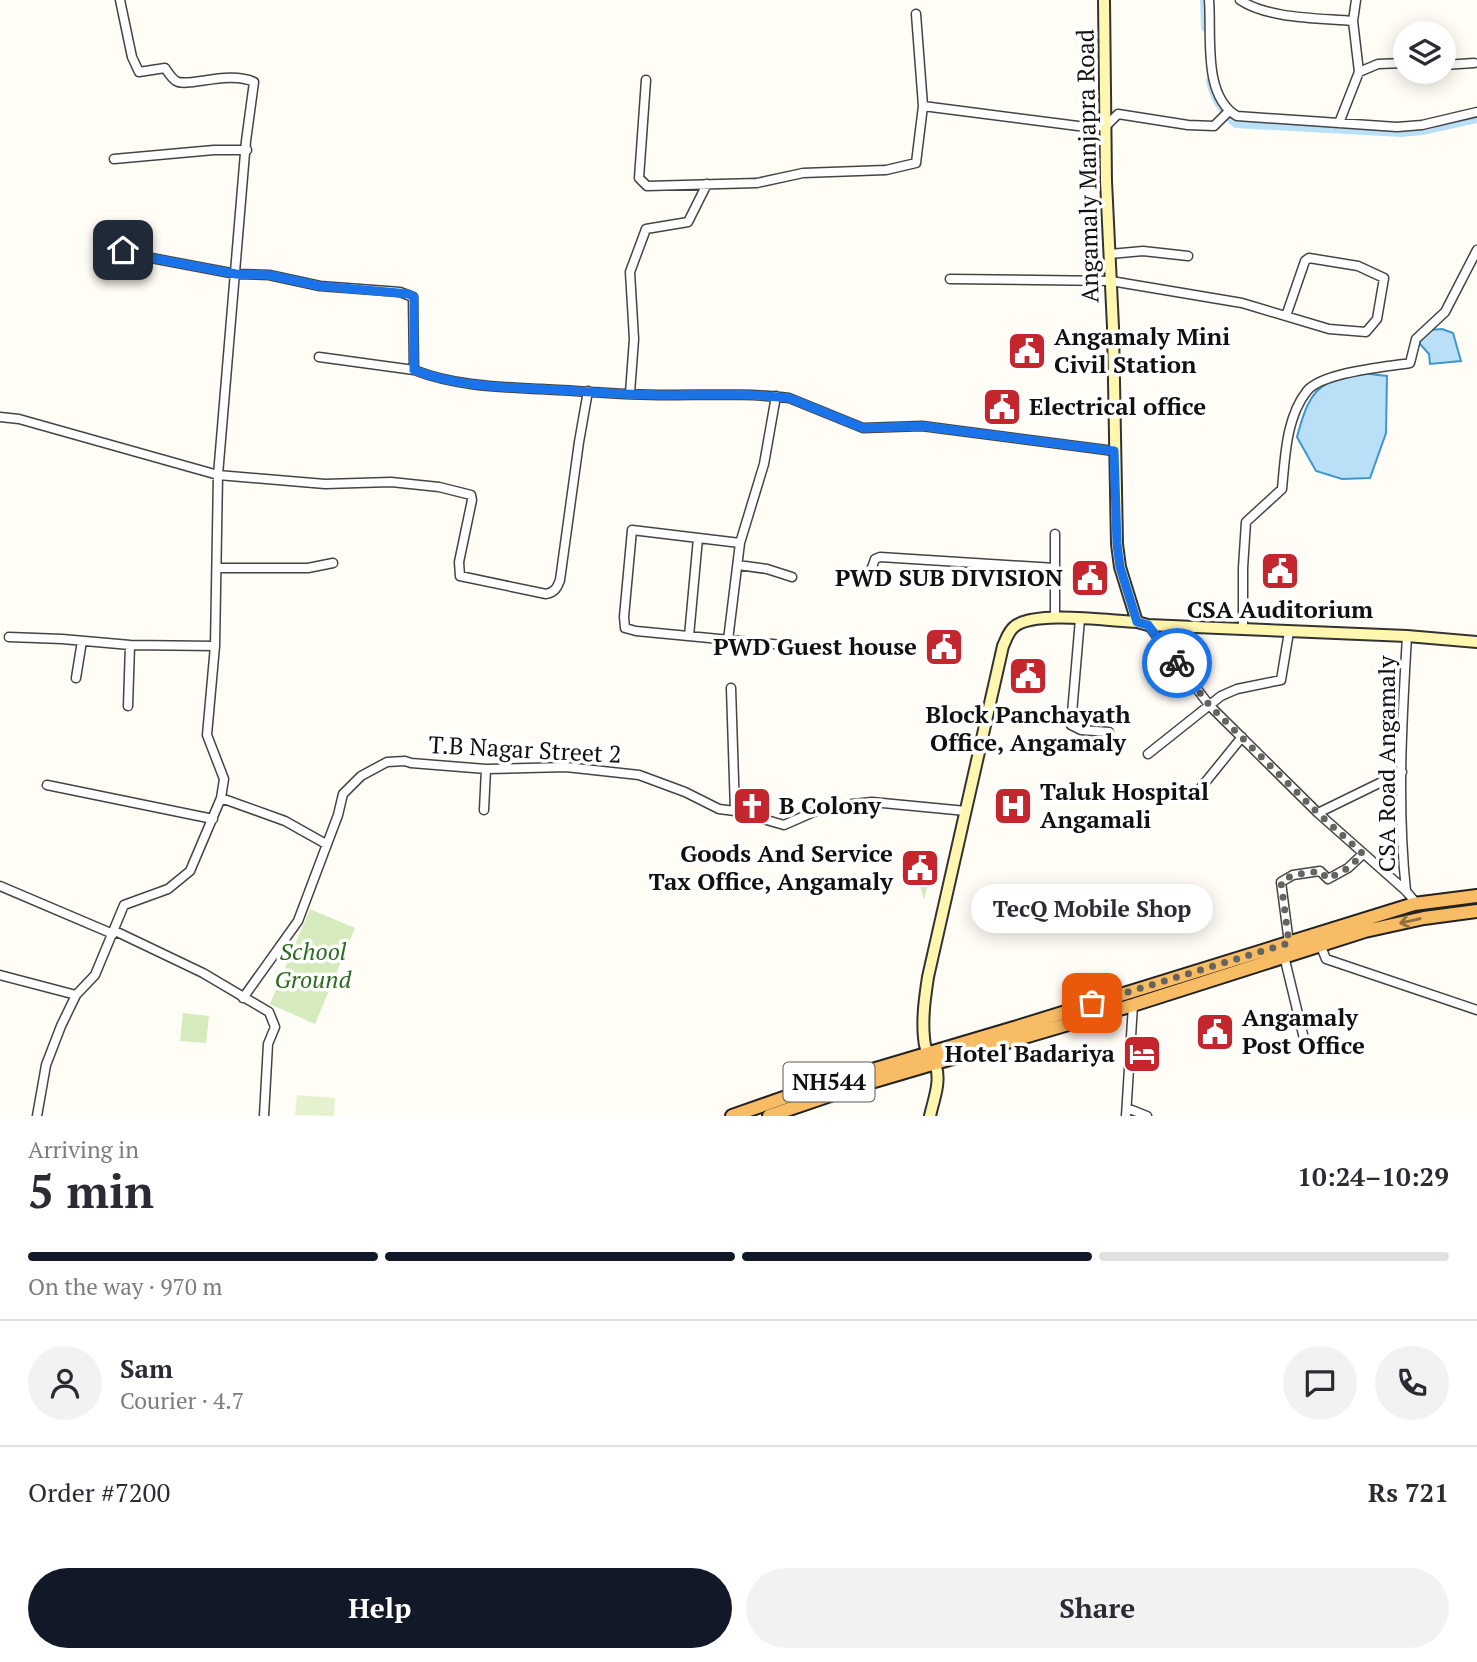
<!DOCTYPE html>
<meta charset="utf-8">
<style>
:root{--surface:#fff;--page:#f2f2f3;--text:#2b2b33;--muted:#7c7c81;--line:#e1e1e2;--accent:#111827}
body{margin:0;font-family:"PT Serif",serif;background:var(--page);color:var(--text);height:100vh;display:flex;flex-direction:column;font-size:26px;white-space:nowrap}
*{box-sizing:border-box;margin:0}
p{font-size:23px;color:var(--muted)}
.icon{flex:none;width:38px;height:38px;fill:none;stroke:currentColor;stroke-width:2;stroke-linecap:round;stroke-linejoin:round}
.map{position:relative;height:1116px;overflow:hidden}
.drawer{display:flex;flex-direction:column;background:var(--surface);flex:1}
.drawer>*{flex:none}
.controls{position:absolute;left:1393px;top:21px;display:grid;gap:14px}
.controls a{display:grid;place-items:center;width:63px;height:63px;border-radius:50%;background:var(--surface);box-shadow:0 4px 18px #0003;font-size:35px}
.pin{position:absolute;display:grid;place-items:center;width:60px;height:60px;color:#fff;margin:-30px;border-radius:14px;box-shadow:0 4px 10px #0006}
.courier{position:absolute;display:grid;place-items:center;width:70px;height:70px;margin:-35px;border:5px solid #1a73e8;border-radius:50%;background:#fff;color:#222;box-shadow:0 2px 9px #0007}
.bubble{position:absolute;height:49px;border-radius:24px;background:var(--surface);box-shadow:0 4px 18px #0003;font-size:23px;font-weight:700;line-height:49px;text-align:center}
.summary em{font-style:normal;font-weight:700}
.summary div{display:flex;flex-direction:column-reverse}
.summary{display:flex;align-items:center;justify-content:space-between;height:119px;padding:0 28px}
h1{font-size:46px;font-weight:700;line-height:52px}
.bar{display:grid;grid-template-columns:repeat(4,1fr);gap:10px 7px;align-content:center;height:84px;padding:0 28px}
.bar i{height:9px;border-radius:5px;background:var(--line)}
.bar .on{background:var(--accent)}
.bar p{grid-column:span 4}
.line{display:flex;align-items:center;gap:18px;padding:0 28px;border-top:2px solid var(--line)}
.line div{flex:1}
.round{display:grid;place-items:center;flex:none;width:74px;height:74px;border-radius:37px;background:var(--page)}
.cta{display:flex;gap:14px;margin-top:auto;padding:14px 28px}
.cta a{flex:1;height:80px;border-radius:42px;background:var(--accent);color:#fff;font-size:28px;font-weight:700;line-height:80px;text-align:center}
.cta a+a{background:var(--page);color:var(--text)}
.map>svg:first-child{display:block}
.green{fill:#d5ebbd}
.pitch{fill:#e6f2cf}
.water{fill:#b9e0f7;stroke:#3f96cf;stroke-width:2}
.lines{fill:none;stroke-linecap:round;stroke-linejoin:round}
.canal{stroke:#b9e0f7;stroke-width:10}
.minor-casing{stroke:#444;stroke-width:11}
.secondary-casing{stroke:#333;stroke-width:14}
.trunk-casing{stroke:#222;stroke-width:16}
.minor{stroke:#fff;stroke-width:8}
.secondary{stroke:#fff6b0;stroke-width:10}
.trunk{stroke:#f7bc64;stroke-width:12}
.oneway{stroke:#906f3f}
.done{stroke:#646461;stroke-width:7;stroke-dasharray:0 12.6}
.route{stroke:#1a73e8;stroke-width:9}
.labels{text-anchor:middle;stroke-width:7;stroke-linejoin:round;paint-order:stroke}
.shield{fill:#fff;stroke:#585858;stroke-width:2}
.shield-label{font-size:23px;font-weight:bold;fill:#111}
.street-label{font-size:24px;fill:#111;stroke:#fff}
.poi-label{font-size:24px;font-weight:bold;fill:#111;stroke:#fff;text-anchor:start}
.park-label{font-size:24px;font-style:italic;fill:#2f6b1f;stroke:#fff}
</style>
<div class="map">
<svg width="1477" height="1116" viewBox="0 0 1477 1116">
<rect width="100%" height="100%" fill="#fffdf5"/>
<!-- green -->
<path class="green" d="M922 859 933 863 924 900 917 876Z
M310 909 355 928 315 1024 270 1004Z
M183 1013 209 1016 206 1043 180 1041Z"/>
<!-- pitch -->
<path class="pitch" d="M297 1095 335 1098 334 1116 295 1115Z"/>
<!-- water -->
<path class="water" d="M1442 329 1453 333 1461 361 1430 364 1429 354 1419 343 1429 330Z
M1361 373 1387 376 1386 433 1370 478 1342 479 1316 471 1297 437C1302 419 1308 392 1328 383 1338 378 1350 377 1361 373Z"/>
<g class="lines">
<!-- canal -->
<path class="canal" d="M1205 0 1206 27
M1211 81C1215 99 1223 110 1236 123L1401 132 1422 130 1477 118"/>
<!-- minor casing -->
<g class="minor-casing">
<path id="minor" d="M120 0 132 57 139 72 165 68C168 72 171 78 176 81 187 88 229 70 254 82L246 141 218 475 215 646 207 735 224 779 221 798
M1209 0C1212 34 1202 96 1237 116L1397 127 1422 125 1477 112
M1240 0C1268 19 1320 18 1353 21
M1444 65 1474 63
M1359 72 1378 64 1405 63
M646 80 639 178 647 186 757 183 803 173 886 170 916 163 923 106 916 14
M923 106 1078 126H1106L1118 114 1188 125 1214 126 1229 111
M1339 123 1359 72 1353 21 1356 0
M114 159 214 150H247
M106 228 105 244 141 256 236 274 269 275 320 286 400 292 413 297 414 370C455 386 498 387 541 389 582 391 624 395 665 395 707 395 748 393 789 398L863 428 922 426 1114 451
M1110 254 1143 251 1188 256
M950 279 1111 281 1242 303 1329 329 1366 332 1377 319 1384 278 1358 266 1309 258 1305 261 1286 316
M319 357 414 370
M630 393 634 339 630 272 646 229 688 222 707 184
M0 417 19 419 218 475 325 484 391 482 439 487 471 495 472 500 459 562 460 576 546 594C555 592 557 588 560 580L579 442 588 391
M740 543 632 530 624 617 625 628 636 631 794 646
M738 565 767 569 792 577
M218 568H308L333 563
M870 573 875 559 880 557 1055 568
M1055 618V534
M1080 619 1071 725 1081 730 1109 732
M1148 625 1210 706 1318 813 1406 891 1417 904
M1243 629V568L1246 522 1282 489C1285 458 1286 417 1307 391 1323 372 1386 367 1410 363L1416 339 1445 312 1477 250
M689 636 698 538
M9 637 62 639 130 645 215 646
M728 640 740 543 764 464 776 396
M76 678 82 641
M731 688 735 811
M128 706 130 645
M1148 754 1221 696 1237 689 1281 680 1289 632
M47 785 213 819
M1199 790 1242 737
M484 810 486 769
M1318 813 1402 772
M0 886 113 934
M1406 891C1397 806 1402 721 1407 636
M115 931 203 973 269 1012 275 1027 268 1044 264 1116
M1289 943 1281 882 1293 875 1320 871 1328 879 1348 868 1363 854
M1320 944 1326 959 1477 1010
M1284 956 1307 1051
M0 975 76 995
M243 998 298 921 338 815 343 794 361 776 387 762 405 761 411 763 486 769 566 767 639 775 685 792 719 809 735 811 784 825 825 807 872 802 966 811
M1127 1108 1147 1116
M37 1116 46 1065 61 1026 76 995 95 975 124 905 168 889 190 871 221 798 285 821 326 844
M1126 1116 1133 1005"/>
</g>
<!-- secondary casing -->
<g class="secondary-casing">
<path id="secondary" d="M1104 0 1106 181 1113 327 1117 544 1120 567 1137 622
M930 1116C933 1102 941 1082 936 1067 931 1055 925 1054 924 1038 922 1017 925 997 928 977L1003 646C1006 640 1008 632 1014 627 1033 610 1110 621 1137 622L1148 625 1407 636 1477 642"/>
</g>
<!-- trunk casing -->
<g class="trunk-casing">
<path id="trunk" d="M732 1116 815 1087 1014 1028 1414 904 1477 896
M769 1116 854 1087 1133 1005 1365 931 1424 918 1477 911"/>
</g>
<!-- minor -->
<use href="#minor" class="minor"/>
<!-- secondary -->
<use href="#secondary" class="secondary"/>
<!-- trunk -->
<use href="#trunk" class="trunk"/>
</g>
<!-- one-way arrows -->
<defs><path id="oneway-shaft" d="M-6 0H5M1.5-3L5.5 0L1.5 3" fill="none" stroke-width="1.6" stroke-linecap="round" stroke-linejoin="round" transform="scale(1.75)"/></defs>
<use class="oneway" href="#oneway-shaft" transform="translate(1410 921) rotate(167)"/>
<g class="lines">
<!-- done -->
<path class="done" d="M1092 1003 1289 943 1281 882 1293 875 1320 871 1328 879 1348 868 1363 854 1318 813 1210 706 1177 663"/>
<!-- route -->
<path class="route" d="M123 250 141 256 236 274 269 275 320 286 409 294 414 297V370C455 386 498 387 541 389 582 391 624 395 665 395 707 395 748 393 789 398L863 428 922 426 1114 451 1117 544 1120 567 1137 622 1148 625 1177 663"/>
</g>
<!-- icons -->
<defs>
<g id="civic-square" transform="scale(2.0125)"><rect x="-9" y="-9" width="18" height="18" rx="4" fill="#c4262e" stroke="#fff"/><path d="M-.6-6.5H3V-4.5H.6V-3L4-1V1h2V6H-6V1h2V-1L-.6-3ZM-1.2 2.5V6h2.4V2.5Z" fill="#fff"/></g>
<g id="church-square" transform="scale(2.0125)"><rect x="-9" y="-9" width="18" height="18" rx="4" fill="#c4262e" stroke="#fff"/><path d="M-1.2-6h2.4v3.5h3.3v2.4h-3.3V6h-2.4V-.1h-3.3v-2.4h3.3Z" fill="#fff"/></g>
<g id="hospital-square" transform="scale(2.0125)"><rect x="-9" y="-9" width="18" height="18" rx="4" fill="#c4262e" stroke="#fff"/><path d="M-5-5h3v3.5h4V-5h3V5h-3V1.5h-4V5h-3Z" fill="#fff"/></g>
<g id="hotel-square" transform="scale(2.0125)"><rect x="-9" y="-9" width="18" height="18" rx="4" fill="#c4262e" stroke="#fff"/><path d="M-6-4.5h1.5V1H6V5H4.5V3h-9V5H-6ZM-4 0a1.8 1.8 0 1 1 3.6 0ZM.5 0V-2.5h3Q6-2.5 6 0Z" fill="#fff"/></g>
</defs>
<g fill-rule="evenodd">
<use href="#civic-square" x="1027" y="351"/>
<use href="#civic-square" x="1002" y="407"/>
<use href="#civic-square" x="1280" y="571"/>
<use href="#civic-square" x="1090" y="578"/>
<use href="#civic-square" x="944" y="647"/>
<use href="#civic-square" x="1028" y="676"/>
<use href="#church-square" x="752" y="806"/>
<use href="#hospital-square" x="1013" y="806"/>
<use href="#civic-square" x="920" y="868"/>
<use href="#civic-square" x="1215" y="1032"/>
<use href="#hotel-square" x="1142" y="1054"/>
</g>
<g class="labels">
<!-- shield labels -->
<rect class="shield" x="783.5" y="1062.5" width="91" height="39" rx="5"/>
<g class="shield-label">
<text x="829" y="1090">NH544</text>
</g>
<!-- street labels -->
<g class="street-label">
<text transform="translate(1088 166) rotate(-91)" y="8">Angamaly Manjapra Road</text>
<text transform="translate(525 750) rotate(3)" y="8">T.B Nagar Street 2</text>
<text transform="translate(1387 764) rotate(-90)" y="8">CSA Road Angamaly</text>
</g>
<!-- poi labels -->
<g class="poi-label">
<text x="1054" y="345">Angamaly Mini<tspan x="1054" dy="28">Civil Station</tspan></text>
<text x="1029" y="415">Electrical office</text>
<text x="1063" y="586" text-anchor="end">PWD SUB DIVISION</text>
<text x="1280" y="618" text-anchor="middle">CSA Auditorium</text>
<text x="917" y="655" text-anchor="end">PWD Guest house</text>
<text x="1028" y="723" text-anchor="middle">Block Panchayath<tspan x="1028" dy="28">Office, Angamaly</tspan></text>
<text x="1040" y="800">Taluk Hospital<tspan x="1040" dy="28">Angamali</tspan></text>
<text x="779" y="814">B Colony</text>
<text x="893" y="862" text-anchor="end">Goods And Service<tspan x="893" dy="28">Tax Office, Angamaly</tspan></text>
<text x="1242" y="1026">Angamaly<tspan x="1242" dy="28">Post Office</tspan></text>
<text x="1115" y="1062" text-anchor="end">Hotel Badariya</text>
</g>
<!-- park labels -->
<g class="park-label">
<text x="313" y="960">School<tspan x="313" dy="28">Ground</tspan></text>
</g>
</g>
</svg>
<div class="controls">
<a><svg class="icon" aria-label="layers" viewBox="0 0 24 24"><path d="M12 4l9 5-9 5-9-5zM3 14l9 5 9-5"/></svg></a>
</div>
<div class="pin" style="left:1092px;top:1003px;background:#ea580c"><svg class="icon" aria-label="bag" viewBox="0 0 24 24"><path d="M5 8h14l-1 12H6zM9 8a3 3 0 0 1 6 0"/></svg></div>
<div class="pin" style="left:123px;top:250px;background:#1f2937"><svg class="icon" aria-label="home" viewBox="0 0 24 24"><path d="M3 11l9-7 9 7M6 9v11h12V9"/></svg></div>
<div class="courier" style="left:1177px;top:663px"><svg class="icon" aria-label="bike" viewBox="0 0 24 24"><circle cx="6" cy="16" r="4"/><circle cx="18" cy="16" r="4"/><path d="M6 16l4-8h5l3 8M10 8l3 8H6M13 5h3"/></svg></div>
<div class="bubble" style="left:971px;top:884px;width:242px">TecQ Mobile Shop</div>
</div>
<section class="drawer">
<div class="summary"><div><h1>5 min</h1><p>Arriving in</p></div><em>10:24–10:29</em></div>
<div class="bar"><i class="on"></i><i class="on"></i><i class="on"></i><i></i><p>On the way · 970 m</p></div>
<div class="line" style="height:126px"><a class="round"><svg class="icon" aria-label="person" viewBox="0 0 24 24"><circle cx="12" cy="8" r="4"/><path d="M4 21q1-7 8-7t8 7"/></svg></a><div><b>Sam</b><p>Courier · 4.7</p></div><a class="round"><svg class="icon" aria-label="chat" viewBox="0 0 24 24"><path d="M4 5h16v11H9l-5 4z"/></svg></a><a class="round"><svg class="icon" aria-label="phone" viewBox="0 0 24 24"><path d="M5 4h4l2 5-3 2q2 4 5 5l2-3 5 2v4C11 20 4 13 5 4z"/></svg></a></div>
<div class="line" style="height:91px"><div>Order #7200</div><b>Rs 721</b></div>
<div class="cta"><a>Help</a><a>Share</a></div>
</section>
